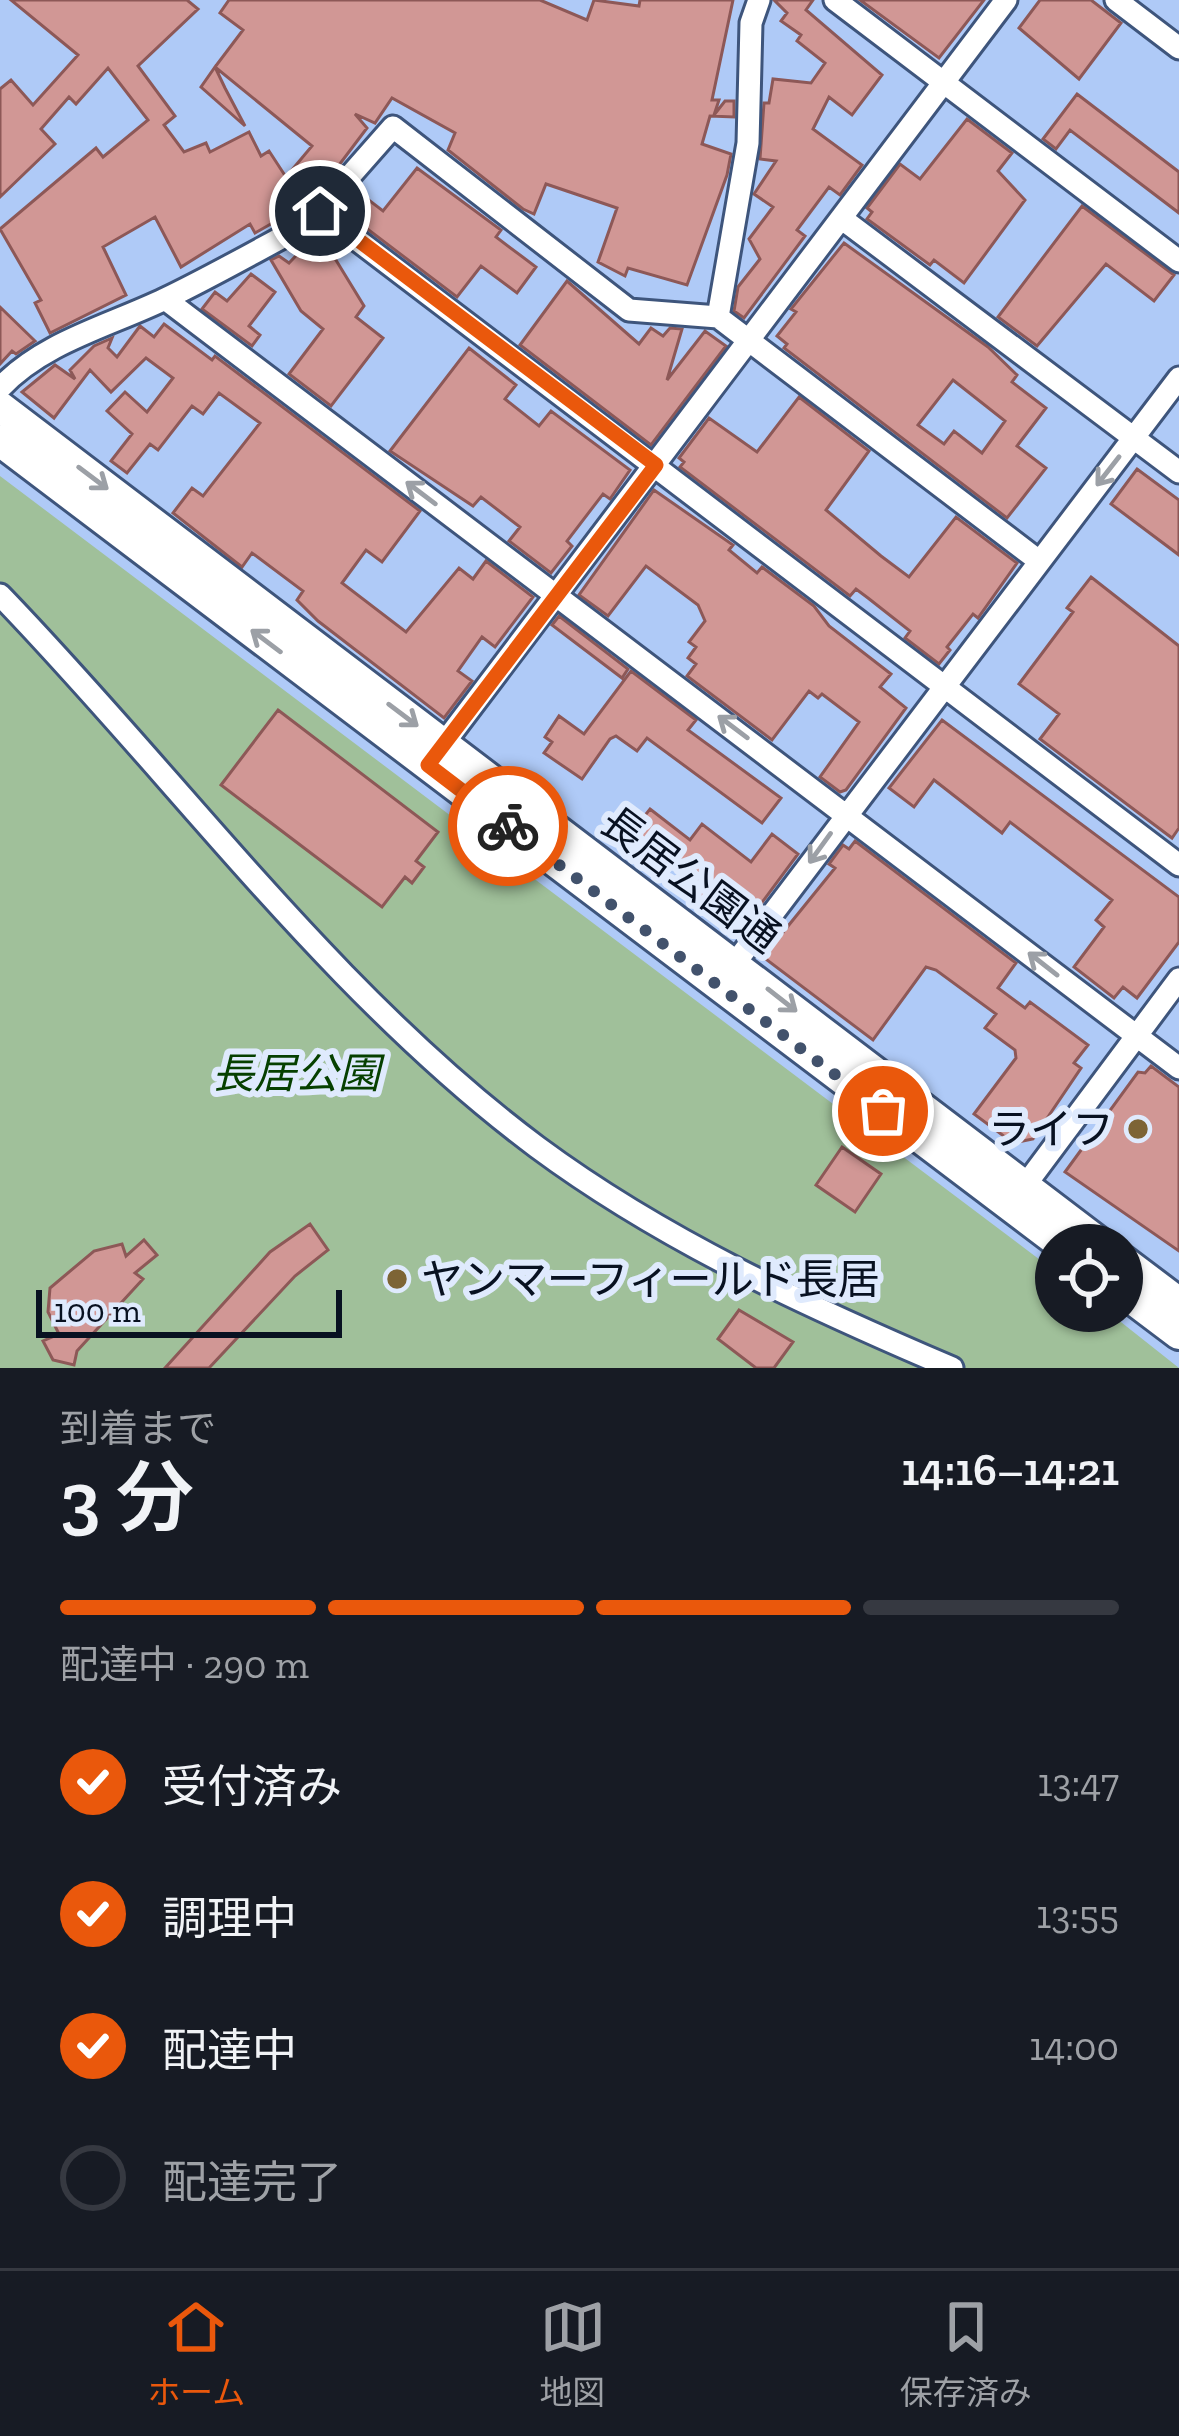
<!DOCTYPE html>
<html lang="ja">
<meta charset="utf-8">
<style>
:root{--surface:#171b24;--page:#242831;--text:#f1f3f6;--muted:#9ea1a6;--line:#363941;--accent:#ea580c}
body{margin:0;font-family:"Zilla Slab","Noto Sans JP",serif;background:var(--page);color:var(--text);height:100vh;display:flex;flex-direction:column;font-size:45px;white-space:nowrap}
*{box-sizing:border-box;margin:0}
p{font-size:39px;color:var(--muted)}
.icon{flex:none;width:66px;height:66px;fill:none;stroke:currentColor;stroke-width:2;stroke-linecap:round;stroke-linejoin:round}
.map{position:relative;height:1368px;overflow:hidden}
.details{display:flex;flex-direction:column;background:var(--surface);flex:1}
.details>*{flex:none}
.buttons{position:absolute;left:1035px;top:1224px;display:grid;gap:24px}
.buttons a{display:grid;place-items:center;width:108px;height:108px;border-radius:50%;background:var(--surface);box-shadow:0 3px 9px #0004;font-size:60px}
.scale{position:absolute;left:36px;bottom:30px;width:306px;box-sizing:border-box;padding-left:12px;border:6px solid #081121;border-top:0;font-size:33px;line-height:42px;white-space:nowrap;color:#081121;-webkit-text-stroke:9px #dfeafd;paint-order:stroke}
.pin{position:absolute;display:grid;place-items:center;width:102px;height:102px;color:#fff;margin:-51px;border:6px solid #fff;border-radius:50%;box-shadow:0 3px 12px #0007}
.courier{position:absolute;display:grid;place-items:center;width:120px;height:120px;margin:-60px;border:9px solid #ea580c;border-radius:50%;background:#fff;color:#222;box-shadow:0 3px 15px #0007}
.summary em{font-style:normal;font-weight:600}
.summary div{display:flex;flex-direction:column-reverse}
.summary{display:flex;align-items:center;justify-content:space-between;height:204px;padding:0 60px}
h1{font-size:78px;font-weight:600;line-height:90px}
.bar{display:grid;grid-template-columns:repeat(4,1fr);gap:18px 12px;align-content:center;height:144px;padding:0 60px}
.bar i{height:15px;border-radius:9px;background:var(--line)}
.bar .on{background:var(--accent)}
.bar p{grid-column:span 4}
ol{padding:0 60px;list-style:none}
li{display:flex;align-items:center;gap:36px;height:132px}
li p{margin-inline-start:auto}
li .icon{padding:12px;border-radius:50%;background:var(--accent);color:#fff;stroke-width:4}
li:last-child{color:var(--muted)}
li i{width:66px;height:66px;border:6px solid var(--line);border-radius:50%}
.dock{display:flex;justify-content:space-around;align-items:center;height:168px;border-top:3px solid var(--line);background:var(--surface);font-size:33px;color:var(--muted)}
.dock a{display:grid;justify-items:center;gap:6px}
.dock .on{color:var(--accent)}
.map>svg:first-child{display:block}
.green{fill:#a0c09a}
.building{fill:#d19795;stroke:#8d5857;stroke-width:3;fill-rule:evenodd}
.lines{fill:none;stroke-linecap:round;stroke-linejoin:round}
.minor-casing{stroke:#3e557c;stroke-width:27}
.highway-casing{stroke:#3e557c;stroke-width:36}
.minor{stroke:#fff;stroke-width:21}
.highway{stroke:#fff;stroke-width:30}
.oneway{stroke:#9ca0a6}
.done{stroke:#42526c;stroke-width:12;stroke-dasharray:0 21.6}
.route{stroke:#ea580c;stroke-width:15}
.poi-dot{fill:#7d6435;stroke:#dfeafd;stroke-width:4.5}
.labels{text-anchor:middle;stroke-width:12;stroke-linejoin:round;paint-order:stroke}
.street-label{font-size:42px;fill:#081121;stroke:#dfeafd}
.park-label{font-size:42px;font-style:italic;fill:#064000;stroke:#dfeafd}
.poi-label{font-size:42px;fill:#081121;stroke:#dfeafd;text-anchor:end}
</style>
<div class="map">
<svg width="1179" height="1368" viewBox="0 0 1179 1368">
<rect width="100%" height="100%" fill="#afcaf7"/>
<!-- green -->
<path class="green" d="M0 476 1056 1272V1311H1107L1179 1368H0Z"/>
<!-- building -->
<path class="building" d="M11 0H187L198 9 138 66 175 116 164 125 184 152 206 143 210 152 249 132 261 156 269 151 286 177 312 146 215 67 243 30 220 13 229 0H540L587 20 594 0 639 6 640 0H733L712 100H719L714 115 725 101H734V117L710 116 702 144 731 154 727 175 687 285 628 268 625 276 598 262 617 208 546 184 534 214 523 209 448 150 455 133 392 98 375 123 355 114 367 128 333 173 304 205 255 233 250 224 181 267 155 217 103 247 126 295 50 333 35 303 41 300 0 229 96 148 103 157 148 120 108 68 76 104 69 97 41 129 55 144 0 197V89L11 80 33 105 78 55Z
M774 0H813L806 10 882 75 852 115 829 97 813 129 862 165 840 195 829 187 797 230 805 236 744 318 734 311 738 287 760 259 749 239 773 207 754 194 776 161 760 159 764 103H769L773 79 811 83 825 63 797 41 801 35 781 21 787 13Z
M860 0H984L939 58Z
M1040 0H1091L1121 23 1079 79 1019 28Z
M215 67 225 88 245 126 201 87Z
M1077 94 1179 172V213L1070 130 1056 149 1043 139Z
M967 119 1012 153 998 171 1025 200 964 283 934 260 930 265 867 219 872 212 867 208 900 164 920 179Z
M417 168 501 230 496 237 536 267 517 293 481 266 457 297 341 209 357 191 383 211Z
M1082 206 1174 275 1154 301 1106 264 1037 346 998 317Z
M313 238 331 252 364 306 356 317 383 338 331 406 289 374 323 329 301 311 271 260 279 256 289 263Z
M844 243 988 347 1017 375 1012 382 1046 408 1017 446 1046 468 1007 518 784 348 787 344 777 336 796 312 791 309ZM953 380 1005 421 982 453 954 431 944 444 918 425Z
M251 274 275 292 249 326 260 335 252 346 202 309 215 292 227 301Z
M567 281 639 344 651 328 663 336 670 328 682 329 667 380 705 331 726 346 651 445 520 345Z
M0 307 35 341 16 354 12 351 0 364Z
M164 324 212 360 215 356 420 511 382 562 366 550 342 583 406 632 459 568 473 579 486 561 533 597 495 647 482 637 458 671 472 681 444 718 318 621 297 600 303 591 252 553 242 567 173 513 192 488 203 496 260 423 219 393 203 414 192 406 158 450 150 444 127 473 111 461 132 434 107 411 125 392 147 412 173 378 146 358 111 392 90 370 54 418 22 392 55 365 75 379 70 370 94 346 112 338 108 348 117 357 140 326 154 337Z
M469 348 516 385 505 399 539 426 551 411 630 470 610 499 603 494 567 541 572 546 551 573 509 541 520 527 481 497 473 506 390 451Z
M799 397 869 451 826 510 881 556 909 577 956 517 1017 563 978 618 973 614 947 647 950 650 939 664 905 638 910 631 868 598 856 589 850 596 680 467 684 462 679 458 709 418 757 452Z
M1137 469 1179 500V555L1111 504Z
M654 490 733 545 729 550 757 573 762 567 814 606 829 626 891 674 880 687 906 708 846 790 840 792 820 777 859 722 822 694 818 698 809 691 772 740 687 676 696 664 688 658 696 647 689 642 705 621 698 605 646 566 608 616 579 595Z
M1091 577 1179 646V828L1172 838 1040 739 1059 714 1019 684 1073 612 1067 608Z
M559 616 628 669 622 678 552 625Z
M631 671 696 720 688 730 781 798 762 823 647 738 637 751 616 736 610 739 582 779 544 753 552 742 545 737 559 716 584 734Z
M278 710 438 832 416 861 424 867 412 883 405 877 382 907 221 785Z
M942 720 1179 897V942L1137 998 1123 987 1114 998 1074 967 1104 927 1096 920 1112 900 1010 822 1002 833 934 780 914 807 889 788Z
M650 809 690 840 702 824 751 862 772 834 798 854 737 936 685 890 695 878 670 858 663 868 656 863 653 867 634 851 638 847 627 838Z
M855 841 1016 963 998 988 1025 1008 1030 1002 1088 1045 1074 1063 1081 1068 1033 1139 1013 1143 974 1114 1016 1058 1015 1050 985 1028 996 1014 936 970 926 967 873 1040 763 957 835 868 829 864 843 845 849 849Z
M1151 1066 1179 1087V1251L1065 1172 1138 1072 1145 1073Z
M842 1147 881 1174 855 1212 816 1185Z
M310 1224 328 1250 295 1276 209 1368H165L270 1252Z
M144 1240 157 1255 135 1273 143 1279 77 1351 74 1365 53 1360 43 1341 59 1334 48 1312 50 1288 94 1251 122 1244 126 1256Z
M739 1310 793 1342 774 1368H756L718 1339Z"/>
<g class="lines">
<!-- minor casing -->
<g class="minor-casing">
<path id="minor" d="M835 0 1179 261
M1116 0 1179 48
M319 211 393 127 629 310 718 317 748 143 751 23 759 0
M841 218 1179 472
M165 299 1179 1068
M718 317 1039 561
M0 388C43 342 109 326 165 299 213 276 260 249 307 224L319 211 1179 865
M0 595C177 778 332 994 537 1147 664 1241 807 1306 952 1368
M435 755 1006 0
M726 975 1179 378
M1018 1195 1179 979"/>
</g>
<!-- highway casing -->
<g class="highway-casing">
<path id="highway" d="M0 407 1102 1245
M0 441 1062 1245
M1122 1260 1179 1303
M1122 1291 1179 1334"/>
</g>
<!-- minor -->
<use href="#minor" class="minor"/>
<!-- highway -->
<use href="#highway" class="highway"/>
</g>
<!-- one-way arrows -->
<defs><path id="oneway-shaft" d="M-6 0H5M1.5-3L5.5 0L1.5 3" fill="none" stroke-width="1.6" stroke-linecap="round" stroke-linejoin="round" transform="scale(3)"/></defs>
<g class="oneway">
<use href="#oneway-shaft" transform="translate(1108 471) rotate(128)"/>
<use href="#oneway-shaft" transform="translate(93 478) rotate(37)"/>
<use href="#oneway-shaft" transform="translate(421 493) rotate(-143)"/>
<use href="#oneway-shaft" transform="translate(266 641) rotate(-143)"/>
<use href="#oneway-shaft" transform="translate(403 715) rotate(37)"/>
<use href="#oneway-shaft" transform="translate(733 727) rotate(-143)"/>
<use href="#oneway-shaft" transform="translate(820 848) rotate(126)"/>
<use href="#oneway-shaft" transform="translate(1043 964) rotate(-142)"/>
<use href="#oneway-shaft" transform="translate(782 1000) rotate(38)"/>
</g>
<g class="lines">
<!-- done -->
<path class="done" d="M508 826 883 1111"/>
<!-- route -->
<path class="route" d="M320 211 656 465 428 765 508 826"/>
</g>
<!-- markers -->
<g class="poi-dot">
<circle cx="1138" cy="1129" r="12"/>
<circle cx="397" cy="1279" r="12"/>
</g>
<g class="labels">
<!-- street labels -->
<g class="street-label">
<text transform="translate(691 879) rotate(37)" y="15">長居公園通</text>
</g>
<!-- park labels -->
<g class="park-label">
<text x="296" y="1088">長居公園</text>
</g>
<!-- poi labels -->
<g class="poi-label">
<text x="1114" y="1144">ライフ</text>
<text x="421" y="1294" text-anchor="start">ヤンマーフィールド長居</text>
</g>
</g>
</svg>
<div class="buttons">
<a><svg class="icon" aria-label="locate" viewBox="0 0 24 24"><circle cx="12" cy="12" r="6"/><path d="M12 2v4M12 18v4M2 12h4M18 12h4"/></svg></a>
</div>
<div class="scale">100 m</div>
<div class="pin" style="left:883px;top:1111px;background:#ea580c"><svg class="icon" aria-label="bag" viewBox="0 0 24 24"><path d="M5 8h14l-1 12H6zM9 8a3 3 0 0 1 6 0"/></svg></div>
<div class="pin" style="left:320px;top:211px;background:#1f2937"><svg class="icon" aria-label="home" viewBox="0 0 24 24"><path d="M3 11l9-7 9 7M6 9v11h12V9"/></svg></div>
<div class="courier" style="left:508px;top:826px"><svg class="icon" aria-label="bike" viewBox="0 0 24 24"><circle cx="6" cy="16" r="4"/><circle cx="18" cy="16" r="4"/><path d="M6 16l4-8h5l3 8M10 8l3 8H6M13 5h3"/></svg></div>
</div>
<section class="details">
<div class="summary"><div><h1>3 分</h1><p>到着まで</p></div><em>14:16–14:21</em></div>
<div class="bar"><i class="on"></i><i class="on"></i><i class="on"></i><i></i><p>配達中 · 290 m</p></div>
<ol>
<li><svg class="icon" aria-label="check" viewBox="0 0 24 24"><path d="M5 12l5 5 9-10"/></svg>受付済み<p>13:47</p></li>
<li><svg class="icon" aria-label="check" viewBox="0 0 24 24"><path d="M5 12l5 5 9-10"/></svg>調理中<p>13:55</p></li>
<li><svg class="icon" aria-label="check" viewBox="0 0 24 24"><path d="M5 12l5 5 9-10"/></svg>配達中<p>14:00</p></li>
<li><i></i>配達完了</li>
</ol>
</section>
<nav class="dock">
<a class="on"><svg class="icon" aria-label="home" viewBox="0 0 24 24"><path d="M3 11l9-7 9 7M6 9v11h12V9"/></svg>ホーム</a>
<a><svg class="icon" aria-label="map" viewBox="0 0 24 24"><path d="M3 6l6-2 6 2 6-2v14l-6 2-6-2-6 2zM9 4v14M15 6v14"/></svg>地図</a>
<a><svg class="icon" aria-label="saved" viewBox="0 0 24 24"><path d="M7 4h10v16l-5-4-5 4z"/></svg>保存済み</a>
</nav>
